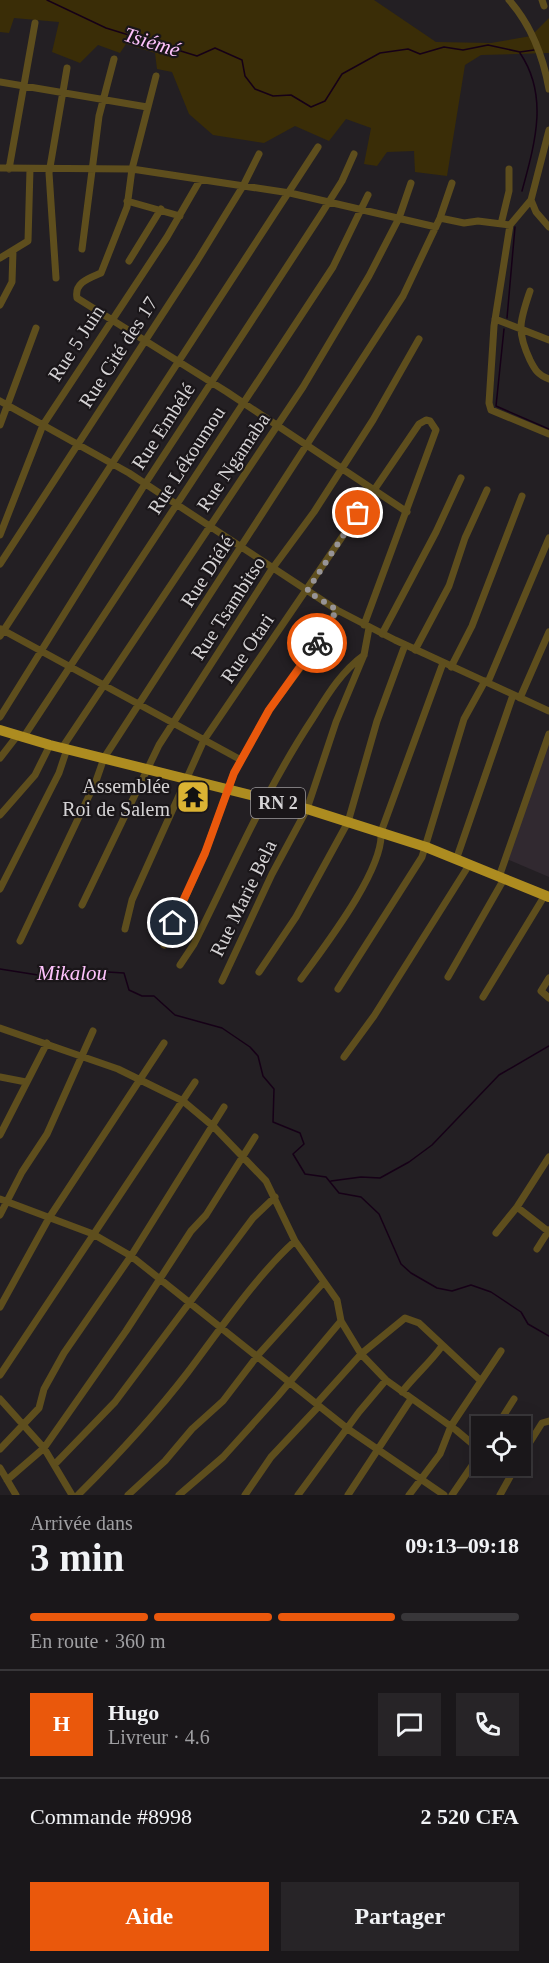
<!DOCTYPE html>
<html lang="fr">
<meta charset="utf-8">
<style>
:root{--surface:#1a171a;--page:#272427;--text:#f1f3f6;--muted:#9f9fa2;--line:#383639;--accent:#ea580c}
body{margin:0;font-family:"Times New Roman",serif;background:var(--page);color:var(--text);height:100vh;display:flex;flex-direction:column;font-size:22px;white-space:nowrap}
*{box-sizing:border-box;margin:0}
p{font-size:20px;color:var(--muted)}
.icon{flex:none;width:33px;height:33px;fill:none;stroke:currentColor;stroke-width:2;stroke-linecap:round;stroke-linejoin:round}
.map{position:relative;height:1495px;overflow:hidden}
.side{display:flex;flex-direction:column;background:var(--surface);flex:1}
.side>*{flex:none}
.controls{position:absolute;left:471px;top:1416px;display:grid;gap:12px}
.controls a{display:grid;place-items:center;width:60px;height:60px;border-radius:0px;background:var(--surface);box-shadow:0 6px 24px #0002,0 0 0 2px var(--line);font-size:30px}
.pin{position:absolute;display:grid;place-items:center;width:51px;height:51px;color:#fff;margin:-26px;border:3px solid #fff;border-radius:50%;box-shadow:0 2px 6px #0007}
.courier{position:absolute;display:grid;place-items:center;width:60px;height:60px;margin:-30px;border:4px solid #ea580c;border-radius:50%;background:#fff;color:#222;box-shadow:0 2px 8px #0007}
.overview em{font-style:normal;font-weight:600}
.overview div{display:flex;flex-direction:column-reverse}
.overview{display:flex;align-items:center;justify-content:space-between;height:102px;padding:0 30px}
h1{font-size:39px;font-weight:600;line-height:45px}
.bar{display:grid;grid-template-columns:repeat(4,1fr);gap:9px 6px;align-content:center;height:72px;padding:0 30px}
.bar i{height:8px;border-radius:4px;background:var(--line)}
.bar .selected{background:var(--accent)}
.bar p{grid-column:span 4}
.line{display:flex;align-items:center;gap:15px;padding:0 30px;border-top:2px solid var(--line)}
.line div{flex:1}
.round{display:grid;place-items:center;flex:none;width:63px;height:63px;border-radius:0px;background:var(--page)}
.primary-button{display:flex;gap:12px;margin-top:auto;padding:12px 30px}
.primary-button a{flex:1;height:69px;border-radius:0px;background:var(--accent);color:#fff;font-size:24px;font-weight:600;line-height:69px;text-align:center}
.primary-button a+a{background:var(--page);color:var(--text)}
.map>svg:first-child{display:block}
.built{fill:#312930}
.green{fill:#3a2d07}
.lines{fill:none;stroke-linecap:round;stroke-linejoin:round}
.stream{stroke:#160017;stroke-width:1.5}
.minor{stroke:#5e4e1d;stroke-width:7}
.highway{stroke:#ad8c20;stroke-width:10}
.done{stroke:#979497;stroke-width:6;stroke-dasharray:0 10.8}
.route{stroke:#ea580c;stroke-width:8}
.labels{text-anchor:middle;stroke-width:4.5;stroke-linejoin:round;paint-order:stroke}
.shield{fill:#1a1619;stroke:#9d9a9d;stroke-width:1.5}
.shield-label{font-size:18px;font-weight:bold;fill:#d5d3d5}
.street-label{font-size:20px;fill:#d5d3d5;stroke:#1a1619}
.poi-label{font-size:20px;fill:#d5d3d5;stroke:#1a1619;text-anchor:end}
.water-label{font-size:21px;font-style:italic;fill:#fec2fc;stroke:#1a1619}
</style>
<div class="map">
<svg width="549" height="1495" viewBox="0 0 549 1495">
<rect width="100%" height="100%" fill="#231f23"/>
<!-- built -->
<path class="built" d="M549 742V877L507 859Z"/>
<!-- green -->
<path class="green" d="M0 0H374L436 42 491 43 531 36 549 18V53L481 55 465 65 447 176 415 172 414 151 387 152 377 166 364 164 371 128 346 119 329 141 295 126 264 143 213 135 189 114 172 72 157 69 155 53 126 44 120 53 98 45 80 63 52 52 59 22 14 18 9 33 0 32Z"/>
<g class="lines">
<!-- stream -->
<path class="stream" d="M47 0 106 28 197 56 215 48 242 60 245 76 255 89 273 96 291 95 311 107 325 101 342 74 380 53 408 49 420 54 444 47 463 50 488 45 520 52 534 50
M520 53C549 96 535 143 522 191
M507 318 515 227
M504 329 496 406 549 429
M0 969 38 975 51 970 70 976 91 971 124 973 129 990 142 996H154L175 1015 222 1028 250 1047 258 1056 263 1076 274 1089 273 1122 300 1133 304 1144 293 1154 305 1174 326 1177 339 1193 361 1197 379 1214 401 1264 411 1273 437 1288 452 1291 471 1285 491 1292 521 1312 528 1324 549 1336
M331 1181 361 1177 380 1178 409 1162 432 1145 499 1075 549 1046"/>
<!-- minor -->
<path class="minor" d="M509 0C532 26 543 56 549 89
M542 0 544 6
M156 76 132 169 127 207 101 273C90 278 74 282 77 298L227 392 407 512
M0 82 147 107
M549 130 531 200 536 212 549 227
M0 168 132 169 290 193 436 227
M9 169 35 23
M531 200 510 225 494 326 489 403 491 410 549 434
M127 201 180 216
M440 218 464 223 478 221 510 225
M501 224 509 191V169
M82 249 99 116 114 59
M0 258 28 241 30 169
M129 261 161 209
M56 278 49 173 67 68
M530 291C520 321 516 330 530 360 535 370 538 375 549 379
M0 305 12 282 13 251
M495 319 549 340
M0 401 129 473 337 610 395 640 549 711
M0 425 36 328
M0 535 43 425 167 237 200 180
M0 564 197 261 243 186 259 154
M1 629 241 760
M382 634 436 532 461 478
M0 636 318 147
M415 650 449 586 465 538 487 490
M451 667 472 626 522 496
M488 682 549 538
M520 698 549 632
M0 717 145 484 320 216 342 181 354 154
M23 738 333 267 368 195
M62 748 303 387 369 276 399 218 411 183
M0 758 17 736
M0 815 35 775 50 745
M456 860 513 695
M499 877 549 734
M0 889 59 773 67 749
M82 905 159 745 272 569 314 512 373 420 419 339
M125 929 132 900 204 740 419 424 426 420 430 421 436 430 364 625
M20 941 96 781 104 758 403 296 440 218 452 183
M164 945 205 853 234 773 269 710 307 659 337 610
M180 965 194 944C232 868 266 789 313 718 328 694 341 672 364 655
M259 972 296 917 348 822 377 721 405 645
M448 977 504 879
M549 978 541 991 549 998
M301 979C324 947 384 870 381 832L443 663
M222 981 272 874 307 809 336 722 364 655 369 628
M338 989 422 857 464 719 485 681
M483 997 545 895
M0 1028 118 1069 183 1101 214 1127 266 1181 295 1241 337 1300 341 1321 361 1354 386 1380 456 1430 482 1452
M344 1057 374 1016 469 865
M0 1077 26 1082
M0 1135 47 1043
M0 1199 93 1234 131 1256 348 1429 444 1495
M517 1207 549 1232
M0 1215 22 1172 47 1134 93 1031
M496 1233 517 1207 549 1157
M537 1249 549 1230
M0 1307 49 1218 164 1043
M0 1375 195 1082
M402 1392C415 1375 430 1363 442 1346
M0 1399 44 1448 72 1495
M317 1403 361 1354 405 1318 419 1323 481 1381
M497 1426 514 1399
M0 1449 39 1408 44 1389 64 1353 131 1256 224 1107
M520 1458 542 1423 549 1421
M55 1464 115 1402 253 1218 275 1197
M501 1466 510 1476
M0 1468 16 1495
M7 1480 44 1448 126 1331 191 1231 206 1215 255 1137
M78 1495C116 1457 155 1415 188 1372 219 1331 257 1275 295 1241
M128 1495 165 1461 192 1429 223 1401 258 1355 323 1283
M179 1495 223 1457 278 1396 341 1321
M245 1495 271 1457 319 1406
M298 1495 359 1412 386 1380
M348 1495 411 1399
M409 1495 440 1454 451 1426 501 1351
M452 1495 482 1451
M500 1495 516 1466"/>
<!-- highway -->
<path class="highway" d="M0 730 50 745 307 809 426 847 549 897"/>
</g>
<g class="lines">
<!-- done -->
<path class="done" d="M317 643 337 610 307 591 358 513"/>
<!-- route -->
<path class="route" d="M173 923 205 853 234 773 269 710 317 643"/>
</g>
<!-- icons -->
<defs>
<g id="temple-square" transform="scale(1.725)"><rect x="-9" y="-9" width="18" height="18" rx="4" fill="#dbb333" stroke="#1a1619"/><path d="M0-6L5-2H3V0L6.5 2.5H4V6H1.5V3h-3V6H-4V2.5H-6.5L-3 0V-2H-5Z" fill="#111"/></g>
</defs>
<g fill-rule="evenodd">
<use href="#temple-square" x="193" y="797"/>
</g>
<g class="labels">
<!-- shield labels -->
<rect class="shield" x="251" y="788" width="54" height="30" rx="4.5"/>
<g class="shield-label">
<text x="278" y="809">RN 2</text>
</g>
<!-- street labels -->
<g class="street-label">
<text transform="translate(76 343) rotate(-57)" y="7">Rue 5 Juin</text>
<text transform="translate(118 352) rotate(-57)" y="7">Rue Cité des 17</text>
<text transform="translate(163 426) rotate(-57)" y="7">Rue Embélé</text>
<text transform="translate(186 460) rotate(-57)" y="7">Rue Lékoumou</text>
<text transform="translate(233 462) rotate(-56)" y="7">Rue Ngamaba</text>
<text transform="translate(207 571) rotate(-57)" y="7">Rue Diélé</text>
<text transform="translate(228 608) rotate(-57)" y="7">Rue Tsambitso</text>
<text transform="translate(247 648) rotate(-56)" y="7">Rue Otari</text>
<text transform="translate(243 898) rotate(-64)" y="7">Rue Marie Bela</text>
</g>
<!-- poi labels -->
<g class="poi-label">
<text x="170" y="793">Assemblée<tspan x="170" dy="23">Roi de Salem</tspan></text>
</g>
<!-- water labels -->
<g class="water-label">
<text transform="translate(152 42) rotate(17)" y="7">Tsiémé</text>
<text x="72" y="980">Mikalou</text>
</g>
</g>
</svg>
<div class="controls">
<a><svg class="icon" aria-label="locate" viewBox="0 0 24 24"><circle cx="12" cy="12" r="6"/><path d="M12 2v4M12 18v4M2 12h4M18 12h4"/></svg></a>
</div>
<div class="pin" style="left:358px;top:513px;background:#ea580c"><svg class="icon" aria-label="bag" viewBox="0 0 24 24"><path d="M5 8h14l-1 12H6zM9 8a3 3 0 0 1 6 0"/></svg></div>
<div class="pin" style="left:173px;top:923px;background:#1f2937"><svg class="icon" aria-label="home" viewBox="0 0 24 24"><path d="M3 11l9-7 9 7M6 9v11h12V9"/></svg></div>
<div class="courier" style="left:317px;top:643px"><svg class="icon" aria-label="bike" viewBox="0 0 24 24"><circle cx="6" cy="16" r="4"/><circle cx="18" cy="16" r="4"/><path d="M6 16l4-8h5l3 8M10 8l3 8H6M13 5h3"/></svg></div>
</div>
<section class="side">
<div class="overview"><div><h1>3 min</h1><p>Arrivée dans</p></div><em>09:13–09:18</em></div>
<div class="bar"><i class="selected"></i><i class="selected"></i><i class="selected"></i><i></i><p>En route · 360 m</p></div>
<div class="line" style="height:108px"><b class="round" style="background:var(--accent);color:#fff">H</b><div><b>Hugo</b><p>Livreur · 4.6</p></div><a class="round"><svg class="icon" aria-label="chat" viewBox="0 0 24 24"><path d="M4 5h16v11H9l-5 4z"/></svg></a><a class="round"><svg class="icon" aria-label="phone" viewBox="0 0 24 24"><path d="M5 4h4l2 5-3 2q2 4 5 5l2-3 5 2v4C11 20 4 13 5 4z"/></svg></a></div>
<div class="line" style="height:78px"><div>Commande #8998</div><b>2 520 CFA</b></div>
<div class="primary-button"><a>Aide</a><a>Partager</a></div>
</section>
